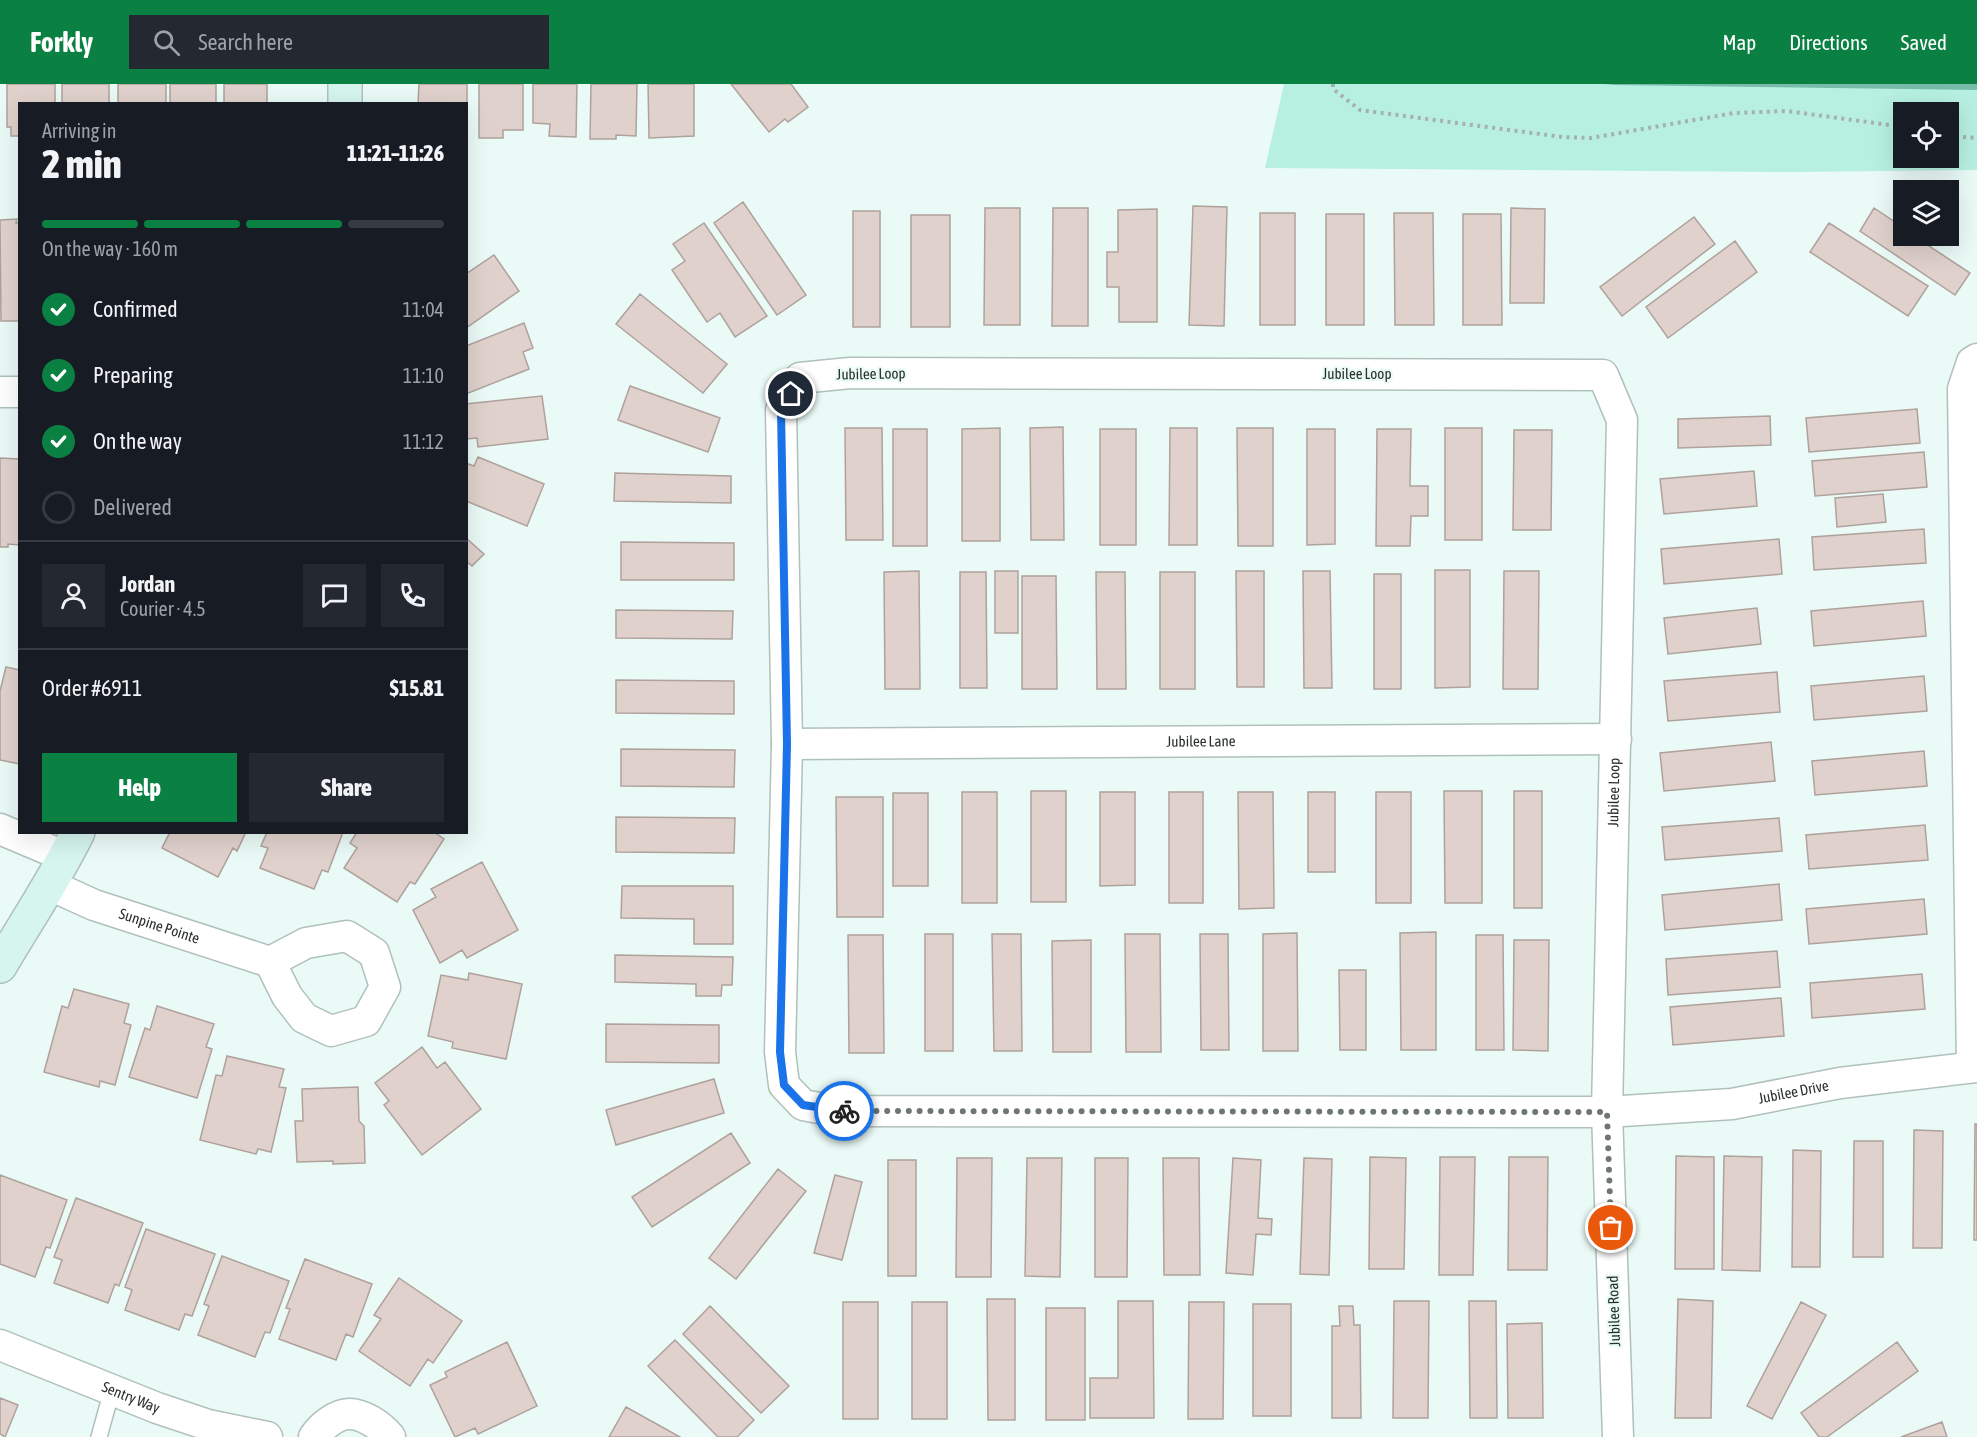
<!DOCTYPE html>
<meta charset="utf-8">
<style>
:root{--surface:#171b24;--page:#242831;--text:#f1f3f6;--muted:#9ea1a6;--line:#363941;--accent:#0b8043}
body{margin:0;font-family:"Asap Condensed",sans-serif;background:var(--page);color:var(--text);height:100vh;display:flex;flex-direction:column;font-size:22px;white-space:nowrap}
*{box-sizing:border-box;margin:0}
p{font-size:20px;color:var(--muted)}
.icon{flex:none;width:33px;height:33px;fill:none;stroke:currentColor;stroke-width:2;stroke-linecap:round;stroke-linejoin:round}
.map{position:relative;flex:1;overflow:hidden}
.details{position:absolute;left:18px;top:18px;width:450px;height:732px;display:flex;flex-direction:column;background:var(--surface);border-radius:0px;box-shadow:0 6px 24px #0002}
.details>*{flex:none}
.buttons{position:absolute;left:1893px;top:18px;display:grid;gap:12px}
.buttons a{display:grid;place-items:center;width:66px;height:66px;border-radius:0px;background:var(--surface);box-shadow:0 6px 24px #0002;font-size:30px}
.pin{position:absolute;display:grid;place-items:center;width:51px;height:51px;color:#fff;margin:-26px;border:3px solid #fff;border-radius:50%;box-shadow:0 2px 6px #0007}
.courier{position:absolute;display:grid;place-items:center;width:60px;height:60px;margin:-30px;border:4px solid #1a73e8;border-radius:50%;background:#fff;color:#222;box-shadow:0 2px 8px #0007}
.head em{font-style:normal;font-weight:800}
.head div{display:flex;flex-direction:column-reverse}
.head{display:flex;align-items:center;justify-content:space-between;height:102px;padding:0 24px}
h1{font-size:39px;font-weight:800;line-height:45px}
.bar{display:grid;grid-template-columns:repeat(4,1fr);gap:9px 6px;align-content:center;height:72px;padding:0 24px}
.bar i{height:8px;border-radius:4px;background:var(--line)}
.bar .active{background:var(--accent)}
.bar p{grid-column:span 4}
.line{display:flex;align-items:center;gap:15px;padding:0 24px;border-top:2px solid var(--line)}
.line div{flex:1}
.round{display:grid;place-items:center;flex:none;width:63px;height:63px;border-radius:0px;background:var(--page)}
ol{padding:0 24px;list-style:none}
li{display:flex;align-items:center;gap:18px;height:66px}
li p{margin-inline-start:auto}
li .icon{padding:6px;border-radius:50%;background:var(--accent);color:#fff;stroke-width:4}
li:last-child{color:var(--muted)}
li i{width:33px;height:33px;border:3px solid var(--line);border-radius:50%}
.cta{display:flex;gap:12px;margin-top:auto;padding:12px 24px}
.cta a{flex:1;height:69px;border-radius:0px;background:var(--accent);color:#fff;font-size:24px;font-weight:800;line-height:69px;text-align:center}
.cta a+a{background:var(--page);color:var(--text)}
header{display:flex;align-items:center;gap:36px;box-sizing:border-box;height:84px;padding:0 30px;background:var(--accent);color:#fff}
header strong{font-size:28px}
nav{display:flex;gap:33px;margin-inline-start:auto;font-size:21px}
.search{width:420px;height:54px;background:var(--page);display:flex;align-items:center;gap:15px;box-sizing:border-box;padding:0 21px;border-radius:0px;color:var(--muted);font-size:22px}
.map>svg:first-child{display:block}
.green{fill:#b7f0e1;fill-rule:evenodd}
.water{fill:#78bbab}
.building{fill:#e0d1cc;stroke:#afa19c;stroke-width:1.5}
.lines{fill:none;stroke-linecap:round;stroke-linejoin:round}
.lane-casing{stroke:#b0c0bb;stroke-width:18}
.street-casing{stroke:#b0c0bb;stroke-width:33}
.secondary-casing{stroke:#b0c0bb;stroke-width:36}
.path{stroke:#a5b1ae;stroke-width:4;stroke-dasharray:3 4.5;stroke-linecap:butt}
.lane{stroke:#fff;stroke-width:15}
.street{stroke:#fff;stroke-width:30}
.secondary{stroke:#d5f5ee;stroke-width:33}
.done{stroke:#6d7673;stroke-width:6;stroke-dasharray:0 10.8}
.route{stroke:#1a73e8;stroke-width:8}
.labels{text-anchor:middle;stroke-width:4.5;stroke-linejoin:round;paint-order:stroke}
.street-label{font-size:15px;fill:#292f2d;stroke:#eafaf6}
</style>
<header>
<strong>Forkly</strong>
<div class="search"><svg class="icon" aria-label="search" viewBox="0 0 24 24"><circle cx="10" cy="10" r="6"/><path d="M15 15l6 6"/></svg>Search here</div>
<nav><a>Map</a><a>Directions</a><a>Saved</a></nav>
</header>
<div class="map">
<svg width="1977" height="1353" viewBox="0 0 1977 1353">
<rect width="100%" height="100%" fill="#eafaf6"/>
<!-- green -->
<path class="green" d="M1284 0H1977V86L1793 88 1265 84ZM1904 28H1948V74H1904Z"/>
<!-- water -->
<path class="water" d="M1604 0H1977V6L1614 1Z"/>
<!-- building -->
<path class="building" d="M7 0H55V20H20V52H11V43H7Z
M62 0H109V20H62Z
M118 0H166V20H118Z
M170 0H216V20H170Z
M224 0H267V20H224Z
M419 0H467V52L466 20H418Z
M479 0H523V46H503V54H479Z
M533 0H577L576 53 549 52 550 40 533 39Z
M591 0H637L636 52 616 51V55H590Z
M648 0H694V52L649 54Z
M731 0H791L808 23 788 38 785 35 769 48Z
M743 118 806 211 777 231 714 139Z
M1193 122 1227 123 1224 242 1189 241Z
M985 124H1020V241H984Z
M1053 124H1088V242H1052Z
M1511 124 1545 125 1544 219H1510Z
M1874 124 1904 144V152H1914L1970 189 1955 211 1860 147Z
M1157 125V238H1119V203H1107V168H1118V126Z
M853 127H880V243H853Z
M1260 129H1295V241H1260Z
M1394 129H1433L1434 241H1395Z
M1326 130H1364V241H1326Z
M1463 130H1501L1502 241H1463Z
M911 131H950V243H911Z
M1694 133 1715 160 1622 232 1600 203Z
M17 135 16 139H20V237H1L0 136Z
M704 139 767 232 735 253 720 229 707 238 672 186 685 177 673 160Z
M1829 139 1928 202 1908 232 1810 168Z
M1735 157 1757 188 1668 254 1646 223Z
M494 171 519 207 466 244V190Z
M640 210 727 280 703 309 616 240Z
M524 239 533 264 523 268 529 285 466 310V262Z
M630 302 720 334 708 368 618 336Z
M542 312 548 355 478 363 477 354 466 355V320Z
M1917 325 1920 359 1809 368 1806 334Z
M1770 332 1771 361 1678 364V335Z
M1063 343 1064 456H1031L1030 344Z
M845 344H882L883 456H846Z
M1000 344V457H962V345Z
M1170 344H1197V461H1169Z
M1237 344H1273V462H1238Z
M1445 344H1482V456H1445Z
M893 345H927V462H893Z
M1100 345H1136V461H1100Z
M1307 345H1335V460L1307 461Z
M1377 345H1411L1410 402H1428V432H1411L1410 462H1376Z
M1514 346H1552L1551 446H1513Z
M1924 368 1927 403 1815 412 1812 377Z
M478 373 544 400 527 442 466 417V379L474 382Z
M0 374 20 375V461L8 460V463H0Z
M1754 387 1757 422 1664 430 1660 395Z
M615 389 731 392V419L614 417Z
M1883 410 1886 438 1837 443 1835 414Z
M1924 445 1926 479 1814 486 1812 453Z
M466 454 484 470 472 482 466 477Z
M1779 455 1782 490 1664 500 1661 465Z
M621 458 734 459V496H621Z
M1435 486H1470V603L1435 604Z
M919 487 920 605H885L884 488Z
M995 487H1018V549H995Z
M1236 487H1264V603H1237Z
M1303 487H1330L1332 604H1304Z
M1504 487H1539L1538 605H1503Z
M960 488H986L987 604H960Z
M1096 488H1125L1126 605H1097Z
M1160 488H1195V605H1160Z
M1374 490H1401V605H1374Z
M1022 492H1056L1057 605H1022Z
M1923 517 1926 552 1814 562 1811 527Z
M1757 524 1761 560 1668 570 1664 534Z
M616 526 733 527 732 555 616 554Z
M6 583 20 586V680L0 676V607Z
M1777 588 1780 628 1668 637 1664 597Z
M1924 592 1927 627 1814 636 1811 602Z
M616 596 734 597V630L616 629Z
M1771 658 1775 697 1664 707 1660 669Z
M621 665 735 666 734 703 621 702Z
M1924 667 1927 702 1815 711 1812 677Z
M1031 707H1066V818H1031Z
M1444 707H1482V819H1445Z
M1514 707H1542V824H1514Z
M962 708H997V819H962Z
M1100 708H1135V801L1100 802Z
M1169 708H1203V819H1169Z
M1238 708H1273L1274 824 1239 825Z
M1308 708H1335V788H1308Z
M1376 708H1411V819H1376Z
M893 709H928V802H893Z
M836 713H883V833H837Z
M616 733 735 734 734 769 616 768Z
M1779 734 1782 767 1665 776 1662 743Z
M1925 741 1928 776 1809 785 1806 751Z
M170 748H246L237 767 233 764 218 793 162 764Z
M267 748H343L328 788 322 786 314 805 260 784 268 764 261 762Z
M357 748H434L444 755 415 800 410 798 397 818 344 784 357 764 350 759Z
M482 778 518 846 467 874 462 866 440 879 413 826 436 813 431 805Z
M1779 800 1782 836 1665 846 1662 811Z
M622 802H733V860H694V835L621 834Z
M1924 815 1927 850 1809 860 1806 825Z
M1436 848V966H1401L1400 849Z
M1297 849 1298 967H1263V850Z
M925 850H953V967H925Z
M992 850H1021L1022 967H994Z
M1125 850H1160L1161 968H1126Z
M1200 850H1228L1229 966H1201Z
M848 851H883L884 969H849Z
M1476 851H1503L1504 966H1476Z
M1091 856V968H1053L1052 857Z
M1514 856H1549L1548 967 1513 966Z
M1777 867 1780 903 1668 911 1666 875Z
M615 871 733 873 732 901H722L721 912H696V900L615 898Z
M1339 886H1366V966H1340Z
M469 889 522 900 506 975 452 964 453 958 428 952 441 891 468 896Z
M1922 890 1925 925 1812 934 1810 899Z
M74 905 129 920 124 939 131 941 115 1001 100 997 99 1003 44 988 62 922 68 924Z
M1781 914 1784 952 1673 961 1670 923Z
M157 922 214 940 206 963 212 965 197 1014 129 993 145 944 150 946Z
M606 940 719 941V979L606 978Z
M422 963 437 984 445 978 481 1025 422 1071 384 1021 389 1017 375 999Z
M227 972 284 985 279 1003 286 1004 271 1068 258 1065 256 1070 200 1056 216 991 222 992Z
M714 995 724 1029 616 1061 606 1026Z
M358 1003 359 1037 364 1042 365 1079 333 1080V1077L297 1078 295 1037H303L302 1005Z
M1975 1040H1977V1156H1974Z
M1914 1046 1943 1047 1942 1164H1913Z
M731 1049 750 1079 652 1143 632 1113Z
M1854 1057H1883V1173H1853Z
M1793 1066 1821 1067 1820 1183H1792Z
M1676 1072 1714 1073V1185H1675Z
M1724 1072 1762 1073 1760 1187 1722 1186Z
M1370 1073 1406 1074 1404 1185H1369Z
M1440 1073H1475L1473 1191H1439Z
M1509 1073H1548L1547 1186H1508Z
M957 1074H992L991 1193H956Z
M1027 1074H1062L1060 1193 1025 1192Z
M1095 1074H1128L1127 1193H1095Z
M1163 1074H1199L1200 1191H1164Z
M1233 1074 1261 1076 1258 1134 1272 1135 1271 1151 1256 1150 1253 1191 1226 1189Z
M1304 1074 1332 1075 1329 1191 1300 1190Z
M888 1076H916V1192H888Z
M778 1085 806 1107 736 1195 709 1174Z
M0 1091 67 1116 50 1164 46 1163 35 1193 0 1180Z
M835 1091 862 1098 842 1176 814 1169Z
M76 1114 143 1139 119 1202 115 1200 108 1219 54 1199 62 1176 54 1173Z
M146 1145 215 1170 192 1232 185 1230 179 1246 125 1226 132 1206 125 1203Z
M222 1172 289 1197 270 1249 265 1248 255 1273 198 1251 209 1222 204 1220Z
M305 1175 372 1200 353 1253 346 1250 336 1276 279 1255 290 1225 286 1224Z
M399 1194 462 1237 433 1279 428 1275 410 1302 359 1267 381 1235 374 1231Z
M987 1215H1015V1336H988Z
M1678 1215 1713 1217 1711 1334H1675Z
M1118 1217H1153L1154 1334H1090V1294H1118Z
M1394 1217H1429L1428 1334H1393Z
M1469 1217H1496L1497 1334H1470Z
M843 1218H878V1335H843Z
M912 1218H947V1335H912Z
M1189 1218H1224L1223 1335H1188Z
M1801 1218 1826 1231 1772 1335 1747 1322Z
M1253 1220H1291V1332H1253Z
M710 1222 789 1302 761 1329 683 1250Z
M1339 1222H1353L1354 1241H1360L1361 1334H1332V1242H1340Z
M1046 1224H1085V1336H1046Z
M1542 1239 1543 1334H1508L1507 1240Z
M675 1256 754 1336 737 1353H718L648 1282Z
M507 1258 537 1322 478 1350 475 1344 455 1353 430 1301 447 1293 445 1288Z
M1897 1258 1918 1287 1827 1353H1819L1801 1329Z
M0 1314 18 1321 5 1353 0 1350Z
M626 1323 680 1353H609Z
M1942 1338 1947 1353H1901Z"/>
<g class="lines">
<!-- lane casing -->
<g class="lane-casing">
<path id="lane" d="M99 1353 112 1306"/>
</g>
<!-- street casing -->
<g class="street-casing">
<g id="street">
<path d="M0 308H20"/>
<path id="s1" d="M787 660 1616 655"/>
<path d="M0 745 66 773"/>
<path id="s2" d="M50 801 94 821 270 878 287 912 304 934 331 947 366 937 385 903 374 869 347 852 306 859 270 878"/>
<path d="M1972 983 1963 305 1972 278 1977 275"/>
<path id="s3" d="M0 1261 157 1324 208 1341 267 1353"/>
<path d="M314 1353C321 1343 336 1330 349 1330 364 1330 381 1342 390 1353"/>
<path id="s4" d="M1618 1353 1607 1028 1622 336 1603 291 850 289 800 294 781 326 787 660 780 968 784 1001 803 1021 835 1027 1607 1028 1732 1020 1840 999 1977 983"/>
</g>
</g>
<!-- secondary casing -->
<g class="secondary-casing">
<path id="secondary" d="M345 20V0
M0 882C26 838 55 795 78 748"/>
</g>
<!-- path -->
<path class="path" d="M1333 0V5L1360 26 1562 53 1591 54 1734 29 1787 27 1904 43
M1948 52 1977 54"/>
<!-- lane -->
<use href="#lane" class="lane"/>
<!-- street -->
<use href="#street" class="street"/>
<!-- secondary -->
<use href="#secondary" class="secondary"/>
</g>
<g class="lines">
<!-- done -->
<path class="done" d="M844 1027 1607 1028 1611 1144"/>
<!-- route -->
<path class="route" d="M791 310 781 326 787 660 780 968 784 1001 803 1021 844 1027"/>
</g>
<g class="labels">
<!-- street labels -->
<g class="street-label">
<text transform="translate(871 290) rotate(-1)" y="5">Jubilee Loop</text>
<text x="1357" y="295">Jubilee Loop</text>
<text dy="5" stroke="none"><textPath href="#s1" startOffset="414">Jubilee Lane</textPath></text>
<text dy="5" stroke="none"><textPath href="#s4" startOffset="645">Jubilee Loop</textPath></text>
<text dy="5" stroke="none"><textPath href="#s2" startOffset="117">Sunpine Pointe</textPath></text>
<text dy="5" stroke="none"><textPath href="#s4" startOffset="3602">Jubilee Drive</textPath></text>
<text transform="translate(1614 1227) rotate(-92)" y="5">Jubilee Road</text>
<text dy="5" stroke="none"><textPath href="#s3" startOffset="141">Sentry Way</textPath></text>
</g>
</g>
</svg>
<div class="buttons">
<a><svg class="icon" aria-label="locate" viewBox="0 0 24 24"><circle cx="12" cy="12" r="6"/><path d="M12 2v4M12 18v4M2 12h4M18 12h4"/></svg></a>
<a><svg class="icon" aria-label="layers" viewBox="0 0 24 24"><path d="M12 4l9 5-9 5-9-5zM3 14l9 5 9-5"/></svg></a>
</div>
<div class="pin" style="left:1611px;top:1144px;background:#ea580c"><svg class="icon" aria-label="bag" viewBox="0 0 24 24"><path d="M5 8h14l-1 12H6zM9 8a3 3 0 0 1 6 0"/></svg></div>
<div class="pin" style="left:791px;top:310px;background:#1f2937"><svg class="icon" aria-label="home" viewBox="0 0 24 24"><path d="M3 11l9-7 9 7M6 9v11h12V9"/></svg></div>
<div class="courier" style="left:844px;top:1027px"><svg class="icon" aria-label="bike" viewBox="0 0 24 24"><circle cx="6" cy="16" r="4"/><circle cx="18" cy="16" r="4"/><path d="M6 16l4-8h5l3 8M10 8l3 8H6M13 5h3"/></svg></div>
<section class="details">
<div class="head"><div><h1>2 min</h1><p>Arriving in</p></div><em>11:21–11:26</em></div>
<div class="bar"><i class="active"></i><i class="active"></i><i class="active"></i><i></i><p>On the way · 160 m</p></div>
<ol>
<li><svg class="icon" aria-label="check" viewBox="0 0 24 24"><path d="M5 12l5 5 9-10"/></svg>Confirmed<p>11:04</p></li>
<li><svg class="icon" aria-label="check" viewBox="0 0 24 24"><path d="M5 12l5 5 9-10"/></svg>Preparing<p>11:10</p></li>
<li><svg class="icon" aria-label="check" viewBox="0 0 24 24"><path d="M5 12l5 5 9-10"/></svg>On the way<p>11:12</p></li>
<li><i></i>Delivered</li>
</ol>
<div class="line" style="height:108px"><a class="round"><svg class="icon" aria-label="person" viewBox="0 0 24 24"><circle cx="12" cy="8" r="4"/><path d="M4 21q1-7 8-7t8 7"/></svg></a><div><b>Jordan</b><p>Courier · 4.5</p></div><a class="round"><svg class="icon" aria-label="chat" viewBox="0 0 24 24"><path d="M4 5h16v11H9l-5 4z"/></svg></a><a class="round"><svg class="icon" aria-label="phone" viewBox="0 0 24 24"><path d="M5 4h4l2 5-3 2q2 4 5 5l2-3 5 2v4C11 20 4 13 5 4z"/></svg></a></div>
<div class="line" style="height:78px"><div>Order #6911</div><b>$15.81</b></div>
<div class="cta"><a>Help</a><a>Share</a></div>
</section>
</div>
